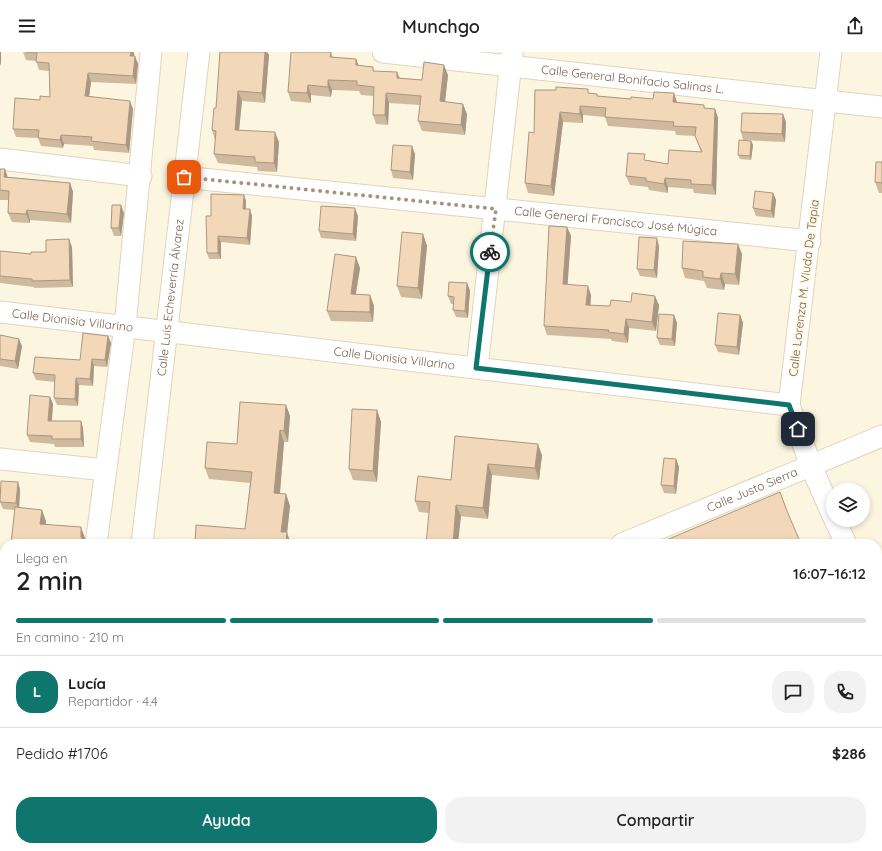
<!DOCTYPE html>
<html lang="es">
<meta charset="utf-8">
<style>
:root{--surface:#fff;--page:#f2f2f2;--text:#202124;--muted:#757577;--line:#e0e0e0;--accent:#0f766e}
body{margin:0;font-family:Quicksand,sans-serif;background:var(--page);color:var(--text);height:100vh;display:flex;flex-direction:column;font-size:15px;white-space:nowrap}
*{box-sizing:border-box;margin:0}
p{font-size:13px;color:var(--muted)}
.icon{flex:none;width:22px;height:22px;fill:none;stroke:currentColor;stroke-width:2;stroke-linecap:round;stroke-linejoin:round}
.map{position:relative;flex:1;overflow:hidden}
.drawer{position:absolute;left:0px;top:487px;width:882px;height:312px;display:flex;flex-direction:column;background:var(--surface);border-radius:16px 16px 0 0;box-shadow:0 2px 6px #0003}
.drawer>*{flex:none}
.controls{position:absolute;left:826px;top:431px;display:grid;gap:8px}
.controls a{display:grid;place-items:center;width:44px;height:44px;border-radius:50%;background:var(--surface);box-shadow:0 2px 6px #0003;font-size:20px}
.pin{position:absolute;display:grid;place-items:center;width:34px;height:34px;color:#fff;margin:-17px;border-radius:8px;box-shadow:0 2px 6px #0006}
.courier{position:absolute;display:grid;place-items:center;width:40px;height:40px;margin:-20px;border:3px solid #0f766e;border-radius:50%;background:#fff;color:#222;box-shadow:0 1px 5px #0007}
.overview em{font-style:normal;font-weight:600}
.overview div{display:flex;flex-direction:column-reverse}
.overview{display:flex;align-items:center;justify-content:space-between;height:68px;padding:0 16px}
h1{font-size:26px;font-weight:600;line-height:30px}
.bar{display:grid;grid-template-columns:repeat(4,1fr);gap:6px 4px;align-content:center;height:48px;padding:0 16px}
.bar i{height:5px;border-radius:3px;background:var(--line)}
.bar .current{background:var(--accent)}
.bar p{grid-column:span 4}
.line{display:flex;align-items:center;gap:10px;padding:0 16px;border-top:1px solid var(--line)}
.line div{flex:1}
.round{display:grid;place-items:center;flex:none;width:42px;height:42px;border-radius:16px;background:var(--page)}
.button{display:flex;gap:8px;margin-top:auto;padding:8px 16px}
.button a{flex:1;height:46px;border-radius:16px;background:var(--accent);color:#fff;font-size:16px;font-weight:600;line-height:46px;text-align:center}
.button a+a{background:var(--page);color:var(--text)}
header{display:flex;justify-content:space-between;align-items:center;height:52px;padding:0 16px;background:var(--surface);font-size:18px;font-weight:600}
.map>svg:first-child{display:block}
.lines{fill:none;stroke-linecap:round;stroke-linejoin:round}
.minor-casing{stroke:#e1d3bd;stroke-width:23}
.minor{stroke:#fff;stroke-width:21}
.wall{fill:#d0ba9e}
.shaded-wall{fill:#a99781}
.building{fill:#f2d8b8;stroke:#a99781}
.done{stroke:#a4937e;stroke-width:4;stroke-dasharray:0 7.2}
.route{stroke:#0f766e;stroke-width:5}
.labels{text-anchor:middle;stroke-width:3.5;stroke-linejoin:round;paint-order:stroke}
.street-label{font-size:12px;fill:#745e48;stroke:#fff9e7}
</style>
<header><svg class="icon" aria-label="menu" viewBox="0 0 24 24"><path d="M4 6h16M4 12h16M4 18h16"/></svg>Munchgo<svg class="icon" aria-label="share" viewBox="0 0 24 24"><path d="M12 15V3M7 8l5-5 5 5M5 13v7h14v-7"/></svg></header>
<div class="map">
<svg width="882" height="799" viewBox="0 0 882 799">
<rect width="100%" height="100%" fill="#fcf6e1"/>
<g class="lines">
<!-- minor casing -->
<g class="minor-casing">
<g id="minor">
<path id="s1" d="M383 0 882 55"/>
<path d="M831 0 789 353 811 414 833 464"/>
<path d="M0 107 141 124"/>
<path id="s2" d="M183 125 810 189"/>
<path id="s3" d="M0 260 789 353"/>
<path d="M477 316 512 1"/>
<path d="M0 407 105 418"/>
<path d="M835 468 846 492"/>
<path d="M96 492 125 274 151 0"/>
<path id="s4" d="M142 492 199 0"/>
<path id="s5" d="M622 492 882 384"/>
<path d="M0 554 5 555"/>
<path d="M877 562 882 573"/>
<path d="M877 615 882 613"/>
<path d="M0 706H5"/>
<path d="M153 794 155 799"/>
<path d="M206 794 208 799"/>
<path d="M587 794 589 799"/>
<path d="M432 799 444 794"/>
</g>
</g>
<!-- minor -->
<use href="#minor" class="minor"/>
</g>
<!-- wall -->
<path class="wall" d="M23 0 134 4 138 12 136 32 91 30 89 44 133 57 129 101 94 98 93 94 64 92 63 96 41 94 38 86 16 85 13 77 40 48 50 45 49 19 39 18 36 9 26 8Z
M220 0H267L269 3 265 51 242 49 239 78 279 90 277 120 258 119 257 115 218 111 214 102 216 88H215L212 78 216 56Z
M331 0 333 5 356 7 358 14 373 15 374 19 399 26 422 28 448 23 445 50 467 62 465 83 422 79 418 69 420 53 389 51 388 73 376 72 373 63 374 44 361 43 359 39 332 38 331 45 311 43V51L291 49 288 40Z
M535 38 590 41 597 42 598 44 631 47 677 50 705 56 715 57 718 66 716 143 694 141 693 137 668 135V141L649 138 648 135 630 133 626 124 647 108 668 112 701 100 695 84 676 83 675 79 608 74 605 65 583 63V71L563 70 554 144 528 141 525 131 534 81Z
M783 62 786 70 785 90 743 88 741 80Z
M751 89 753 93 751 108 740 107 738 103Z
M415 102 413 128 393 126 391 118Z
M882 110V141H879L875 130Z
M0 117H5L8 125 70 131 73 140 71 171 30 168V171L12 170 8 161 9 148H0Z
M773 141 776 148 774 166 756 164 753 156Z
M244 143 246 149V157L252 164 250 193 221 190V207H209L207 201 211 164Z
M124 161 121 184H114L111 176Z
M358 164 356 189 321 186 319 179Z
M567 175 571 184 567 232 591 243 590 253 610 254 659 253 656 279 629 276 628 291 612 289 611 287 547 283 544 274Z
M423 182 427 194 422 247 401 245 397 234Z
M659 194 657 226 640 224 637 217Z
M72 195 73 235 34 236V235L0 231V199L31 202Z
M742 202 739 233 725 232 724 238 707 236 704 229 685 226 682 216Z
M360 216 356 242 370 243 374 254 373 270 331 269 327 259Z
M470 238 468 266 456 265 453 258V252H451L448 244Z
M674 263 677 271 675 294 660 293 657 286Z
M740 263 743 271 739 303 718 300 715 293Z
M0 283 22 294 18 317 0 314Z
M108 284 111 291 107 315 94 314 93 334 79 333 78 354 57 353 54 346 55 330 36 328 33 321 80 308Z
M50 345 53 352 52 369H81L83 376 84 395H55L54 392 30 390 27 383Z
M286 353 290 364 288 390H284L280 442H286L290 454 287 481 291 491 245 477 250 431 209 427 205 416 237 392Z
M377 358 381 370 377 430 353 428 349 417Z
M455 384 542 403 539 428 492 423 488 467 419 460 415 449 451 428Z
M676 407 679 415 676 442 664 441 661 433Z
M20 437 19 455 46 469V473L85 486V492H11L15 458 3 457 0 450Z
M882 650V675L878 677 877 675V653Z
M0 654H5V680H0Z
M882 705V736L877 738V707Z
M626 794H752L749 795 751 799H628Z"/>
<!-- shaded-wall -->
<path class="shaded-wall" d="M0 0H1V14L0 11Z
M131 0H134V12L130 4Z
M265 0H267L269 3 265 51 262 41Z
M135 4 138 12 136 32 133 24Z
M356 7 360 17 356 13Z
M444 13 448 23 444 59 440 49Z
M397 20 401 29 397 26Z
M88 21 91 30 88 52 85 44Z
M328 28 332 38 331 45 328 35Z
M308 33 311 43V51L307 41Z
M238 39 242 49 238 88 235 78Z
M386 41 389 51 388 73 385 63Z
M674 41 677 50H673Z
M130 49 133 57 129 101 126 93Z
M463 52 467 62 465 83 461 73Z
M580 54 583 63V71L580 62Z
M715 57 718 66 716 143 712 133Z
M560 60 563 70 554 144 551 134Z
M783 62 786 70 785 90 782 82Z
M275 80 279 90 277 120 274 111Z
M61 83 64 92 63 96 60 88Z
M751 89 753 93 751 108 750 104Z
M412 94 415 102 413 128 410 120Z
M5 117 8 127 4 125Z
M665 126 668 135V141L664 132Z
M70 131 73 140 71 171 67 162Z
M773 141 776 148 774 166 771 159Z
M244 143 246 149 245 163 243 157Z
M121 153 124 161 121 184 119 176Z
M355 156 358 164 356 189 353 182Z
M250 157 252 164 250 193 247 186Z
M27 158 30 168V171L26 162Z
M567 175 571 184 567 241 563 232Z
M423 182 427 194 422 247 418 236Z
M218 184 221 190V207L218 201Z
M657 186 659 194 657 226 654 218Z
M69 187 72 195 73 235 70 228Z
M738 192 742 202 739 233 735 222Z
M356 205 360 216 354 252 351 242Z
M721 221 725 232 724 238 720 227Z
M467 231 470 238 468 266 465 259Z
M588 234 591 243 590 262 586 253Z
M370 243 374 254 373 270 370 260Z
M655 244 659 253 656 279 652 270Z
M674 263 677 271 675 294 672 287Z
M740 263 743 271 739 303 737 295Z
M626 267 629 276 628 291 624 282Z
M108 284 111 291 107 315 105 308Z
M19 287 22 294 18 317 15 309Z
M92 307 94 314 93 334 90 327Z
M76 326 79 333 78 354 75 347Z
M50 345 53 352 51 377 48 369Z
M286 353 290 364 288 390 284 379Z
M377 358 381 370 377 430 373 419Z
M81 369 83 376 84 395 81 387Z
M280 378 284 390 279 452 274 441Z
M538 392 542 403 539 428 535 416Z
M676 407 679 415 676 442 674 434Z
M488 412 492 423 488 467 483 456Z
M18 430 20 437 19 458 16 451Z
M286 442 290 454 287 481 291 492H286L281 480Z
M456 453 461 464 458 492H453Z
M42 458 46 469 44 484 40 472Z
M81 475 85 486V492H83L81 485Z
M70 794H73V799H69Z
M347 794H352L351 799H348L346 796Z"/>
<!-- building -->
<path class="building" d="M26 0H131L130 4H135L133 24 88 21 85 44 130 49 126 93 91 89 92 85 61 83 60 88 38 86 39 78 13 77 15 46 40 48V44L50 45 49 11 36 10 37 1Z
M220 0H265L262 41 238 39 235 78 275 80 274 111 255 110V105L214 102 216 79 212 78 214 56H216Z
M291 0H331L330 5 356 7V13L373 15V19L397 20V26L422 28 424 10 444 13 440 49 463 52 461 73 418 69 421 44 386 41 385 63H373L374 35 357 33V29L328 28V35L308 33 307 41 288 40Z
M556 35 588 37V41L597 42V44L631 47V45L653 47 654 40 674 41 673 50 704 53V56L715 57 712 133 691 132V128L665 126 664 132 646 129V126L626 124 628 101 645 102 644 108 668 112 669 98 702 100 695 84 696 75 673 74 674 70 605 65 606 56 580 54V62L560 60 551 134 525 131 529 80 534 81 535 38H556Z
M742 61 783 62 782 82 741 80Z
M739 88 751 89 750 104 738 103Z
M393 93 412 94 410 120 391 118Z
M876 110H882V131L875 130Z
M0 117H5L4 125 70 131 67 162 27 158 26 162 8 161 9 139 0 138Z
M755 139 773 141 771 159 753 156Z
M211 142 244 143 243 157H250L247 186 218 184V201H207L206 164H211Z
M112 153H121L119 176H111Z
M321 154 355 156 353 182 319 179Z
M549 174 567 175 563 232 588 234 586 253 610 254 611 248 631 250 632 241 655 244 652 270 626 267 624 282 608 280 609 278 544 274Z
M402 180 423 182 418 236 397 234Z
M639 185 657 186 654 218 637 217Z
M69 187 70 228 32 229V227L0 224V199L31 202V200H46V188Z
M683 189 738 192 735 222 721 221 720 227 703 225V219L682 216Z
M335 202 356 205 351 242 370 243V260L327 259Z
M449 230 467 231 465 259 453 258 454 245 448 244Z
M718 261 740 263 737 295 715 293Z
M659 262 674 263 672 287 657 286Z
M83 281 108 284 105 308 92 307 90 327 76 326 75 347 54 346 55 323 33 321 35 305 80 308Z
M0 283 19 287 15 309 0 307Z
M30 343 50 345 48 369H81V387H52V384L27 383Z
M240 350 286 353 284 379 280 378 274 441 286 442 281 480H287L286 492H195L196 473 245 477 252 420 205 416 207 390 237 392Z
M352 357 377 358 373 419 349 417Z
M455 384 538 392 535 416 488 412 483 456 456 453 453 492H426L430 450 415 449 418 424 451 428Z
M664 406 676 407 674 434 661 433Z
M1 429 18 430 16 451 0 450Z
M780 440 787 459 801 492H657Z
M15 455 42 458 40 472 81 475V485L83 488V492H11Z
M882 650V667L877 669V653Z
M0 654H5V675L0 674Z
M882 705V725L877 727V707Z
M882 777V799H814L824 794H877V779Z
M44 794H70L69 799H44Z
M240 794H347L346 796 348 799H240Z
M627 794H719L707 799H673V798L670 799H629Z
M736 794H748L751 799H738Z
M553 797 554 799H548Z"/>
<g class="lines">
<!-- done -->
<path class="done" d="M184 125 496 157 490 200"/>
<!-- route -->
<path class="route" d="M490 200 476 316 789 353 798 377"/>
</g>
<g class="labels">
<!-- street labels -->
<g class="street-label">
<text dy="4" stroke="none"><textPath href="#s1" startOffset="251">Calle General Bonifacio Salinas L.</textPath></text>
<text dy="4" stroke="none"><textPath href="#s2" startOffset="435">Calle General Francisco José Múgica</textPath></text>
<text transform="translate(804 236) rotate(-83)" y="4">Calle Lorenza M. Viuda De Tapia</text>
<text dy="4" stroke="none"><textPath href="#s4" startOffset="248">Calle Luis Echeverría Álvarez</textPath></text>
<text dy="4" stroke="none"><textPath href="#s3" startOffset="73">Calle Dionisia Villarino</textPath></text>
<text dy="4" stroke="none"><textPath href="#s3" startOffset="397">Calle Dionisia Villarino</textPath></text>
<text dy="4" stroke="none"><textPath href="#s5" startOffset="141">Calle Justo Sierra</textPath></text>
</g>
</g>
</svg>
<div class="controls">
<a><svg class="icon" aria-label="layers" viewBox="0 0 24 24"><path d="M12 4l9 5-9 5-9-5zM3 14l9 5 9-5"/></svg></a>
</div>
<div class="pin" style="left:184px;top:125px;background:#ea580c"><svg class="icon" aria-label="bag" viewBox="0 0 24 24"><path d="M5 8h14l-1 12H6zM9 8a3 3 0 0 1 6 0"/></svg></div>
<div class="pin" style="left:798px;top:377px;background:#1f2937"><svg class="icon" aria-label="home" viewBox="0 0 24 24"><path d="M3 11l9-7 9 7M6 9v11h12V9"/></svg></div>
<div class="courier" style="left:490px;top:200px"><svg class="icon" aria-label="bike" viewBox="0 0 24 24"><circle cx="6" cy="16" r="4"/><circle cx="18" cy="16" r="4"/><path d="M6 16l4-8h5l3 8M10 8l3 8H6M13 5h3"/></svg></div>
<section class="drawer">
<div class="overview"><div><h1>2 min</h1><p>Llega en</p></div><em>16:07–16:12</em></div>
<div class="bar"><i class="current"></i><i class="current"></i><i class="current"></i><i></i><p>En camino · 210 m</p></div>
<div class="line" style="height:72px"><b class="round" style="background:var(--accent);color:#fff">L</b><div><b>Lucía</b><p>Repartidor · 4.4</p></div><a class="round"><svg class="icon" aria-label="chat" viewBox="0 0 24 24"><path d="M4 5h16v11H9l-5 4z"/></svg></a><a class="round"><svg class="icon" aria-label="phone" viewBox="0 0 24 24"><path d="M5 4h4l2 5-3 2q2 4 5 5l2-3 5 2v4C11 20 4 13 5 4z"/></svg></a></div>
<div class="line" style="height:52px"><div>Pedido #1706</div><b>$286</b></div>
<div class="button"><a>Ayuda</a><a>Compartir</a></div>
</section>
</div>
